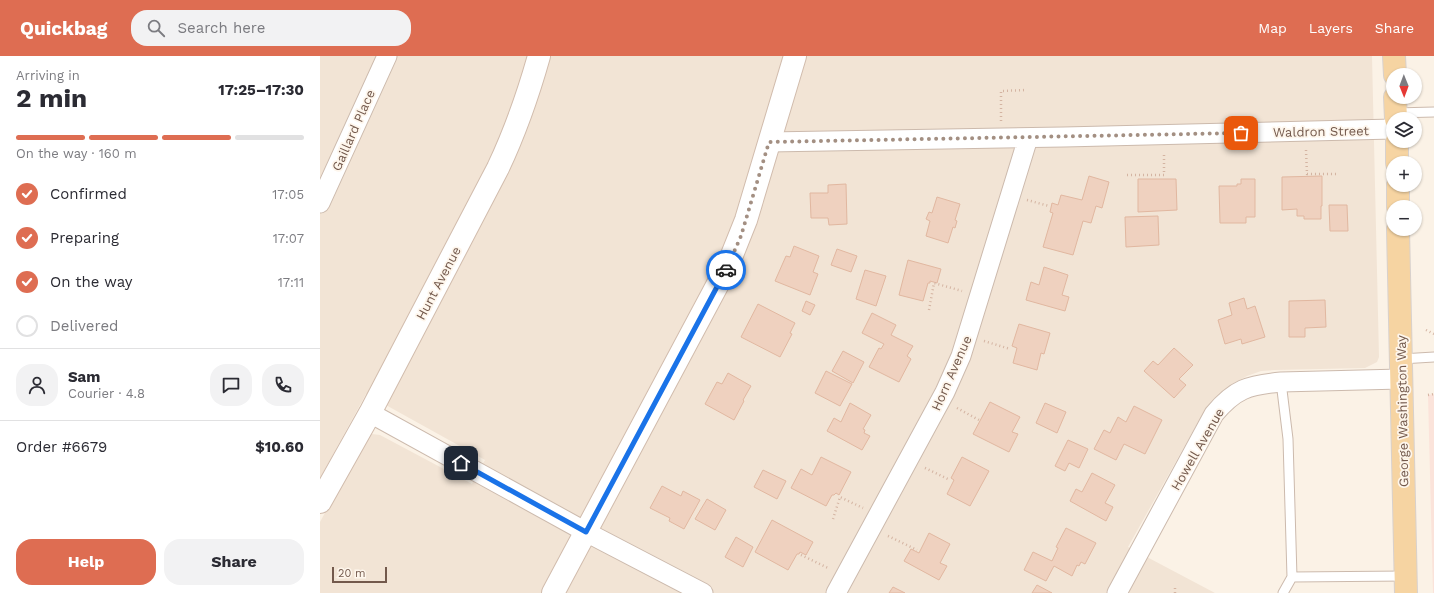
<!DOCTYPE html>
<meta charset="utf-8">
<style>
:root{--surface:#fff;--page:#f2f2f3;--text:#2b2b33;--muted:#7c7c81;--line:#e1e1e2;--accent:#de6d52}
body{margin:0;font-family:"Work Sans",sans-serif;background:var(--page);color:var(--text);height:100vh;display:flex;flex-direction:column;font-size:15px;white-space:nowrap}
*{box-sizing:border-box;margin:0}
p{font-size:13px;color:var(--muted)}
.icon{flex:none;width:22px;height:22px;fill:none;stroke:currentColor;stroke-width:2;stroke-linecap:round;stroke-linejoin:round}
.map{position:relative;flex:1;overflow:hidden}
.drawer{display:flex;flex-direction:column;background:var(--surface);width:320px}
.drawer>*{flex:none}
.needle{width:26px;rotate:179deg}
.controls{position:absolute;left:1066px;top:12px;display:grid;gap:8px}
.controls a{display:grid;place-items:center;width:36px;height:36px;border-radius:50%;background:var(--surface);box-shadow:0 1px 3px #0004;font-size:20px}
.scale{position:absolute;left:12px;bottom:10px;width:55px;box-sizing:border-box;padding-left:4px;border:2px solid #73594c;border-top:0;font-size:11px;line-height:14px;white-space:nowrap;color:#73594c;-webkit-text-stroke:3px #fef6ec;paint-order:stroke}
.pin{position:absolute;display:grid;place-items:center;width:34px;height:34px;color:#fff;margin:-17px;border-radius:8px;box-shadow:0 2px 6px #0006}
.courier{position:absolute;display:grid;place-items:center;width:40px;height:40px;margin:-20px;border:3px solid #1a73e8;border-radius:50%;background:#fff;color:#222;box-shadow:0 1px 5px #0007}
.head em{font-style:normal;font-weight:700}
.head div{display:flex;flex-direction:column-reverse}
.head{display:flex;align-items:center;justify-content:space-between;height:68px;padding:0 16px}
h1{font-size:26px;font-weight:700;line-height:30px}
.bar{display:grid;grid-template-columns:repeat(4,1fr);gap:6px 4px;align-content:center;height:48px;padding:0 16px}
.bar i{height:5px;border-radius:3px;background:var(--line)}
.bar .on{background:var(--accent)}
.bar p{grid-column:span 4}
.line{display:flex;align-items:center;gap:10px;padding:0 16px;border-top:1px solid var(--line)}
.line div{flex:1}
.round{display:grid;place-items:center;flex:none;width:42px;height:42px;border-radius:16px;background:var(--page)}
ol{padding:0 16px;list-style:none}
li{display:flex;align-items:center;gap:12px;height:44px}
li p{margin-inline-start:auto}
li .icon{padding:4px;border-radius:50%;background:var(--accent);color:#fff;stroke-width:4}
li:last-child{color:var(--muted)}
li i{width:22px;height:22px;border:2px solid var(--line);border-radius:50%}
.primary-button{display:flex;gap:8px;margin-top:auto;padding:8px 16px}
.primary-button a{flex:1;height:46px;border-radius:16px;background:var(--accent);color:#fff;font-size:16px;font-weight:700;line-height:46px;text-align:center}
.primary-button a+a{background:var(--page);color:var(--text)}
header{display:flex;align-items:center;gap:24px;box-sizing:border-box;height:56px;padding:0 20px;background:var(--accent);color:#fff}
header strong{font-size:19px}
nav{display:flex;gap:22px;margin-inline-start:auto;font-size:14px}
.search{width:280px;height:36px;background:var(--page);display:flex;align-items:center;gap:10px;box-sizing:border-box;padding:0 14px;border-radius:16px;color:var(--muted);font-size:15px}
main{display:flex;flex:1;min-height:0}
.map>svg:first-child{display:block}
.residential{fill:#f2e4d5}
.commercial{fill:#fbe3da}
.building{fill:#efd1bf;stroke:#e1b7a0}
.lines{fill:none;stroke-linecap:round;stroke-linejoin:round}
.lane-casing{stroke:#ccbaad;stroke-width:11}
.street-casing{stroke:#ccbaad;stroke-width:21}
.secondary-casing{stroke:#d1bcad;stroke-width:24}
.primary-casing{stroke:#d8d1cd;stroke-width:24}
.path{stroke:#d4b4a2;stroke-width:2.5;stroke-dasharray:1 3;stroke-linecap:butt}
.lane{stroke:#fff;stroke-width:9}
.street{stroke:#fff;stroke-width:19}
.secondary{stroke:#fff;stroke-width:22}
.primary{stroke:#f6d4a2;stroke-width:22}
.done{stroke:#a38f82;stroke-width:4;stroke-dasharray:0 7.2}
.route{stroke:#1a73e8;stroke-width:5}
.labels{text-anchor:middle;stroke-width:3.5;stroke-linejoin:round;paint-order:stroke}
.street-label{font-size:13px;fill:#73594c;stroke:#fef6ec}
</style>
<header>
<strong>Quickbag</strong>
<div class="search"><svg class="icon" aria-label="search" viewBox="0 0 24 24"><circle cx="10" cy="10" r="6"/><path d="M15 15l6 6"/></svg>Search here</div>
<nav><a>Map</a><a>Layers</a><a>Share</a></nav>
</header>
<main>
<section class="drawer">
<div class="head"><div><h1>2 min</h1><p>Arriving in</p></div><em>17:25–17:30</em></div>
<div class="bar"><i class="on"></i><i class="on"></i><i class="on"></i><i></i><p>On the way · 160 m</p></div>
<ol>
<li><svg class="icon" aria-label="check" viewBox="0 0 24 24"><path d="M5 12l5 5 9-10"/></svg>Confirmed<p>17:05</p></li>
<li><svg class="icon" aria-label="check" viewBox="0 0 24 24"><path d="M5 12l5 5 9-10"/></svg>Preparing<p>17:07</p></li>
<li><svg class="icon" aria-label="check" viewBox="0 0 24 24"><path d="M5 12l5 5 9-10"/></svg>On the way<p>17:11</p></li>
<li><i></i>Delivered</li>
</ol>
<div class="line" style="height:72px"><a class="round"><svg class="icon" aria-label="person" viewBox="0 0 24 24"><circle cx="12" cy="8" r="4"/><path d="M4 21q1-7 8-7t8 7"/></svg></a><div><b>Sam</b><p>Courier · 4.8</p></div><a class="round"><svg class="icon" aria-label="chat" viewBox="0 0 24 24"><path d="M4 5h16v11H9l-5 4z"/></svg></a><a class="round"><svg class="icon" aria-label="phone" viewBox="0 0 24 24"><path d="M5 4h4l2 5-3 2q2 4 5 5l2-3 5 2v4C11 20 4 13 5 4z"/></svg></a></div>
<div class="line" style="height:52px"><div>Order #6679</div><b>$10.60</b></div>
<div class="primary-button"><a>Help</a><a>Share</a></div>
</section>
<div class="map">
<svg width="1114" height="537" viewBox="0 0 1114 537">
<rect width="100%" height="100%" fill="#fbf2e6"/>
<!-- residential -->
<path class="residential" d="M0 0H1052L1059 301 1057 306 1045 312 955 314 941 315 927 320 910 329 891 349 878 366 808 491 895 537H0V466L46 381 52 378 60 379 152 428 165 404 46 338 0 422Z"/>
<!-- commercial -->
<path class="commercial" d="M1114 338V537H1113L1108 339Z"/>
<!-- building -->
<path class="building" d="M769 120 789 126 782 152 776 150 771 167 763 165 753 199 723 191 733 157 730 156 732 147 738 149 741 139 762 144Z
M1002 120V150H1001V163H984V160H977V153L962 154V121Z
M818 123H856L857 154 818 156Z
M921 123H935V161H926V167H900L899 130H917V128H921Z
M526 128 527 168 509 169 508 162H491L490 137H508V129Z
M617 141 640 148 635 164 637 165 635 172 633 171 628 187 606 180 610 165 606 163 609 156 612 157Z
M1009 149H1027L1028 175H1010Z
M838 160 839 189 806 191 805 161Z
M474 190 499 200 493 216 498 218 490 239 455 225 466 200 470 201Z
M517 193 537 200 531 216 511 209Z
M588 204 621 213 617 227 610 225V227H608L603 245 579 239Z
M724 211 748 219 742 239 749 241 745 255 706 244 711 226 719 229Z
M545 214 566 220 556 250 536 243Z
M924 242 927 253 935 250 945 281 922 288 921 283 905 288 898 264 912 259 909 247Z
M1005 244 1006 271 985 272V281H969V245Z
M486 245 495 249 490 259 482 255Z
M438 248 475 267 470 277 472 278 460 301 421 281Z
M552 257 576 269 571 279 593 290 587 300 591 303 579 326 549 311 559 292 561 293 564 288 542 277Z
M699 268 730 277 724 298 721 297 717 314 693 307 697 292 692 290Z
M854 292 873 309 859 323 866 329 854 342 824 315 833 305 838 309Z
M523 295 544 306 533 327 512 315Z
M506 315 532 328 520 350 495 337Z
M408 317 431 330 423 344 424 345 414 364 385 348 397 326 402 328Z
M670 346 700 361 692 376 698 378 689 396 653 378Z
M530 347 551 359 543 373 545 374 544 377 550 380 542 394 507 375 514 362 521 366Z
M725 347 746 356 737 377 716 367Z
M814 350 842 364 825 398 804 388 796 404 774 393 784 374 790 377 798 361 806 366Z
M748 384 768 393 759 412 749 407 745 415 735 410Z
M501 401 531 416 519 439 516 437 514 439H512L506 450 471 432 481 413 492 419Z
M642 401 669 415 650 450 627 438 634 424 631 422Z
M443 414 466 425 457 443 434 431Z
M772 417 795 429 785 447 793 451 786 465 750 445 756 433 762 436Z
M342 430 361 440 363 435 380 444 364 473 349 465 350 462 330 452Z
M387 443 406 454 395 474 375 463Z
M452 464 493 486 486 499 480 496 479 498H477L468 514 435 496Z
M746 472 776 487 765 508 761 506 759 510 757 509 752 520 734 510 726 525 704 514 713 496 732 505 738 492 736 491Z
M609 477 630 488 620 507 627 510 619 524 584 505 591 493 599 497Z
M416 481 433 491 423 511 405 501Z
M717 529 732 537H712Z
M573 531 585 537H569Z"/>
<g class="lines">
<!-- lane casing -->
<g class="lane-casing">
<path id="lane" d="M1075 57 1114 56
M1081 303 1114 301
M961 326 968 383 972 521 963 537
M972 521 1086 520"/>
</g>
<!-- street casing -->
<g class="street-casing">
<path id="street" d="M449 86 744 81 1073 73
M0 147 67 0
M50 357 266 476 383 537
M516 537 625 336 641 300 708 82
M797 537 894 358C915 333 928 329 961 326L1081 323"/>
</g>
<!-- secondary casing -->
<g class="secondary-casing">
<path id="secondary" d="M0 446 50 357 178 112C195 76 208 39 219 0
M233 537 408 209 426 164 475 0"/>
</g>
<!-- primary casing -->
<g class="primary-casing">
<path id="primary" d="M1074 0 1075 19
M1075 41 1076 63
M1077 85V107
M1078 129V151
M1078 173 1086 537"/>
</g>
<!-- path -->
<path class="path" d="M681 65V35L707 34
M986 94 987 118H1018
M807 119H844V96
M707 144 729 150
M609 254 614 227 642 235
M1106 274 1114 278
M664 285 690 293
M1108 339 1114 338
M637 352 659 364
M605 412 628 423
M513 463 520 441 543 452
M568 480 597 494
M481 499 508 512
M855 537V529"/>
<!-- lane -->
<use href="#lane" class="lane"/>
<!-- street -->
<use href="#street" class="street"/>
<!-- secondary -->
<use href="#secondary" class="secondary"/>
<!-- primary -->
<use href="#primary" class="primary"/>
</g>
<g class="lines">
<!-- done -->
<path class="done" d="M406 214 421 180 449 86 921 77"/>
<!-- route -->
<path class="route" d="M141 407 266 476 406 214"/>
</g>
<g class="labels">
<!-- street labels -->
<g class="street-label">
<text transform="translate(33 74) rotate(-66)" y="5">Gaillard Place</text>
<text transform="translate(1001 75) rotate(-1)" y="5">Waldron Street</text>
<text transform="translate(118 227) rotate(-62)" y="5">Hunt Avenue</text>
<text transform="translate(631 317) rotate(-66)" y="5">Horn Avenue</text>
<text transform="translate(1082 355) rotate(-91)" y="5">George Washington Way</text>
<text transform="translate(877 393) rotate(-60)" y="5">Howell Avenue</text>
</g>
</g>
</svg>
<div class="controls">
<a><svg class="needle" viewBox="-14 -14 28 28"><path d="M0-13l5 13h-10z" fill="#e53935"/><path d="M0 13l5-13h-10z" fill="#7c7c81"/></svg></a>
<a><svg class="icon" aria-label="layers" viewBox="0 0 24 24"><path d="M12 4l9 5-9 5-9-5zM3 14l9 5 9-5"/></svg></a>
<a>+</a>
<a>−</a>
</div>
<div class="scale">20 m</div>
<div class="pin" style="left:921px;top:77px;background:#ea580c"><svg class="icon" aria-label="bag" viewBox="0 0 24 24"><path d="M5 8h14l-1 12H6zM9 8a3 3 0 0 1 6 0"/></svg></div>
<div class="pin" style="left:141px;top:407px;background:#1f2937"><svg class="icon" aria-label="home" viewBox="0 0 24 24"><path d="M3 11l9-7 9 7M6 9v11h12V9"/></svg></div>
<div class="courier" style="left:406px;top:214px"><svg class="icon" aria-label="car" viewBox="0 0 24 24"><path d="M5 17H2v-5l4-1 3-4h7l3 4 3 1v5h-3M9 17h6M6 11h13"/><circle cx="7" cy="17" r="2"/><circle cx="17" cy="17" r="2"/></svg></div>
</div>
</main>
